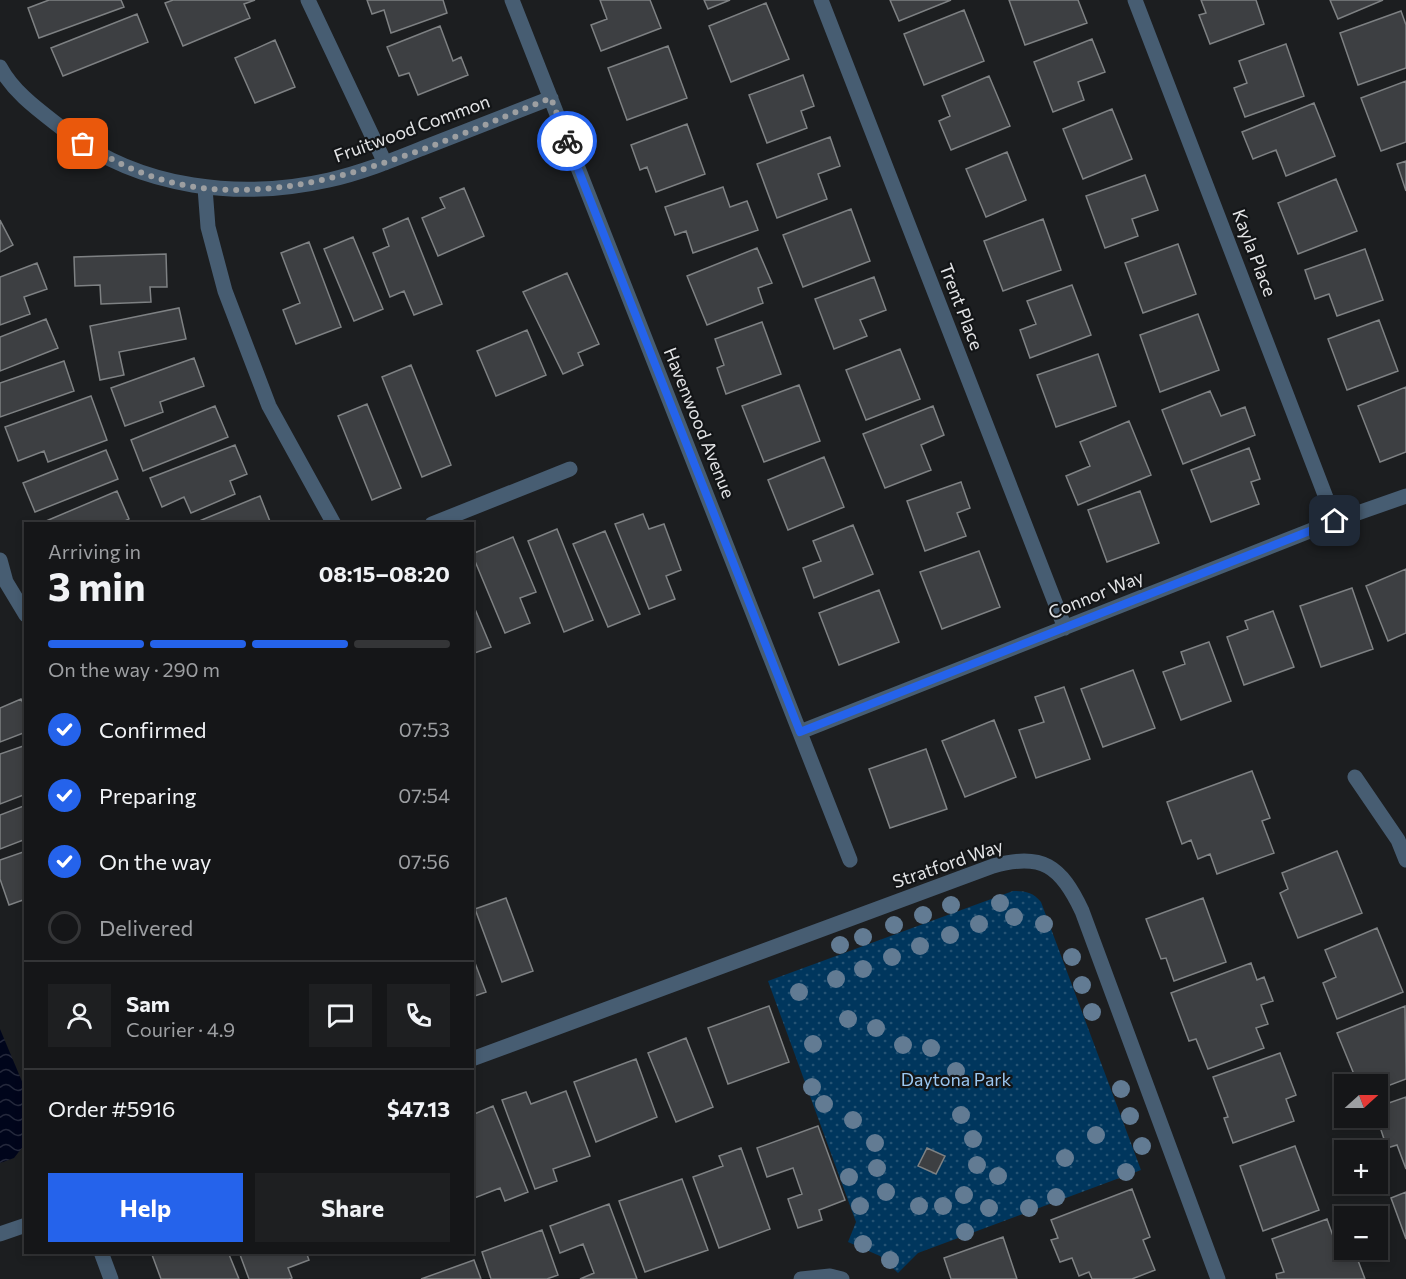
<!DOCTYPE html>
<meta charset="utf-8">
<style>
:root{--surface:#151618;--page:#1e1f21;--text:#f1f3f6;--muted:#9d9fa2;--line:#343537;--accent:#2563eb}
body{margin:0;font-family:Commissioner,sans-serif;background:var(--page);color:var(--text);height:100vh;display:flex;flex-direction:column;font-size:22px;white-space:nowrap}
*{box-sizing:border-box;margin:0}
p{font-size:20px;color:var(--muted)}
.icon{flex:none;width:33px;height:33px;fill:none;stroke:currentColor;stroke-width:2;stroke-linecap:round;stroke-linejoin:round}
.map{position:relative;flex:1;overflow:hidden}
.panel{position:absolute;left:24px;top:522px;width:450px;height:732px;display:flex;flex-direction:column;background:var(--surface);border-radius:0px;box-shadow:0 3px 9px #0003,0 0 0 2px var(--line)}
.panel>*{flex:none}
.needle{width:39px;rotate:69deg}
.tools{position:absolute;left:1334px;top:1074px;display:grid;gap:12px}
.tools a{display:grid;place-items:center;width:54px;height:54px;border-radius:0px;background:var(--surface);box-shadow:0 3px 9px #0003,0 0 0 2px var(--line);font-size:30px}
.pin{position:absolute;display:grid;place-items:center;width:51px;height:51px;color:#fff;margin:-26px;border-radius:12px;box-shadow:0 3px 9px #0006}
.courier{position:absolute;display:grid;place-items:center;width:60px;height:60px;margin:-30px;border:4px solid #2563eb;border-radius:50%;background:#fff;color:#222;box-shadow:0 2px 8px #0007}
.overview em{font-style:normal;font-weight:700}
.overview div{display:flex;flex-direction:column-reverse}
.overview{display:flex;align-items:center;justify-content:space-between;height:102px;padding:0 24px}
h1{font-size:39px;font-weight:700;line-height:45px}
.bar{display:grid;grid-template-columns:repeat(4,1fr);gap:9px 6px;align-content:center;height:72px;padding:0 24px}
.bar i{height:8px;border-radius:4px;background:var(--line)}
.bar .active{background:var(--accent)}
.bar p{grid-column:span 4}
.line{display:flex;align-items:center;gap:15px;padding:0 24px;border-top:2px solid var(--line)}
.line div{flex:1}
.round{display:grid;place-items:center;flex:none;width:63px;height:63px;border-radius:0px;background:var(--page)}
ol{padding:0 24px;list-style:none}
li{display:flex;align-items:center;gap:18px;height:66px}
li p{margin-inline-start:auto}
li .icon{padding:6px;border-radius:50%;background:var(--accent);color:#fff;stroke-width:4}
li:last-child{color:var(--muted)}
li i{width:33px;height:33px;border:3px solid var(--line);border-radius:50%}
.primary-button{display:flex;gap:12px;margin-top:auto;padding:12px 24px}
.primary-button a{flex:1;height:69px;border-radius:0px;background:var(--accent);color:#fff;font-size:24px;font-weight:700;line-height:69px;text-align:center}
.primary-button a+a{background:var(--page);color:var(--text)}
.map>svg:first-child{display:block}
.park{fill:url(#park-dots)}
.water{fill:url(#water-waves)}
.building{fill:#3d3f42;stroke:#7e8183;stroke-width:1.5}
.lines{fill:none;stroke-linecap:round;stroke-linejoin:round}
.minor{stroke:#475d72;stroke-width:15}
.tree{fill:#627b93}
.done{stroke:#9d9fa1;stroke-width:6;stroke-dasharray:0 10.8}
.route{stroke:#2563eb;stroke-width:8}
.labels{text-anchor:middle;stroke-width:4.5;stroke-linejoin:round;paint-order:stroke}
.street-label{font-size:18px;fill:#e3e4e6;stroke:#131517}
.park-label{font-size:18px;fill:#9bc7f1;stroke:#131517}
</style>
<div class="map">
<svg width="1406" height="1279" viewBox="0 0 1406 1279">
<defs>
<pattern id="park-dots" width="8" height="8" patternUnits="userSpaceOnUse" patternTransform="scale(1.5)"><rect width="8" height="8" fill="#00365d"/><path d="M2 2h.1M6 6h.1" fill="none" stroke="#255374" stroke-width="1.8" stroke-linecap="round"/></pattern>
<pattern id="water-waves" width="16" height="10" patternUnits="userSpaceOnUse" patternTransform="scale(1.5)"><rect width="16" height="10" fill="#00051b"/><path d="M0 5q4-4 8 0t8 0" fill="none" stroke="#25293c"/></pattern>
</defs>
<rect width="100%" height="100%" fill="#1c1e20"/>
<!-- park -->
<path class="park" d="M1013 891C1025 891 1033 892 1041 902L1141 1170 918 1253 898 1273 880 1256 848 1242 856 1222 768 981Z"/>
<!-- water -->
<path class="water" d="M0 1029 26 1091 25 1144 14 1158 0 1163Z"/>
<!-- building -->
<path class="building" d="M49 0H121L124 7 39 38 28 8Z
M173 0H255L244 4 250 18 183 46 165 3Z
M367 0H443L447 13 391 33 384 10 372 14Z
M600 0H650L661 28 601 51 591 25 607 19Z
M704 0H730L708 9Z
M890 0H951L899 21Z
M1009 0H1078L1087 23 1025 45Z
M1201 0H1256L1264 24 1210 44 1199 15 1206 13Z
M1330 0H1383L1338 19Z
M766 3 789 59 731 82 709 26Z
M964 10 984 61 924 85 904 34Z
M1401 11 1406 25V68L1358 85 1340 33Z
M137 14 148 42 63 76 51 48Z
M440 26 453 61 461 57 468 75 418 95 409 73 399 76 387 47Z
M1092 39 1105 72 1078 82 1084 100 1053 112 1034 62Z
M275 40 295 87 255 103 235 58Z
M1286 44 1304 96 1245 117 1234 88 1247 83 1239 61Z
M668 46 687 98 627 120 608 68Z
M803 75 814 106 801 111 807 128 767 143 749 95Z
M989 76 1010 126 951 150 939 121 950 116 942 96Z
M1406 81V142L1381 151 1361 98Z
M1314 103 1335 156 1286 176 1276 150 1253 159 1242 132Z
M1112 109 1132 159 1083 179 1063 129Z
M687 124 705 174 656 192 647 167 640 170 631 145Z
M830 137 840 166 818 174 827 199 777 218 757 164Z
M1007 152 1026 200 986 217 966 169Z
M1406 161V191L1397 164Z
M1145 175 1158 210 1132 219 1138 236 1105 248 1086 196Z
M1336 179 1357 231 1298 254 1278 203Z
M723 187 730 207 747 201 758 230 693 253 686 231 675 235 665 207Z
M464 188 484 236 438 256 422 218 445 208 440 198Z
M851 209 870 261 803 287 783 235Z
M408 218 442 304 414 315 404 291 390 297 373 253 389 246 383 229Z
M1043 219 1061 270 1003 291 984 241Z
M0 220 13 245 0 252Z
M353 237 383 309 354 321 324 249Z
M309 242 341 327 296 344 283 310 300 303 281 253Z
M1178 244 1196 294 1143 313 1125 263Z
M757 248 772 283 758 288 763 303 707 325 687 276Z
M1365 249 1383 300 1337 316 1329 294 1315 299 1305 270Z
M166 254 167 287H150L151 302 101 304 100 285 75 286 74 257Z
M37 263 47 289 24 297 30 314 0 325V277Z
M567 273 599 344 578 353 583 365 563 374 523 292Z
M874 277 886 310 860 320 867 336 834 349 815 299Z
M1072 285 1091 335 1030 358 1020 330 1036 324 1027 301Z
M179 308 186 339 119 352 124 375 100 380 90 326Z
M1198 314 1219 370 1160 392 1140 335Z
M46 319 58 348 0 371V337Z
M1379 320 1398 371 1347 390 1328 339Z
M762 322 781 374 726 394 717 368 724 365 715 339Z
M527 330 546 375 496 396 477 351Z
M900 349 920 399 866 420 846 370Z
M1098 354 1116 406 1056 427 1037 375Z
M194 358 204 386 160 402 163 412 125 426 111 388Z
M64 361 74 391 0 417V383Z
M411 365 451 465 422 477 382 377Z
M799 385 820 441 764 462 742 406Z
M1406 387V452L1380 462 1358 406Z
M1210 391 1221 416 1245 407 1255 435 1183 464 1162 410Z
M91 396 107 440 48 462 44 451 18 461 5 427Z
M367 404 401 488 372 500 338 416Z
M215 406 228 437 143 471 131 440Z
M933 406 944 435 921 445 931 470 885 488 863 434Z
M1129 421 1151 475 1078 505 1066 476 1090 466 1080 442Z
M235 445 247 474 230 481 235 494 191 513 184 497 162 507 150 478Z
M1249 448 1260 479 1251 482 1259 504 1211 522 1191 470Z
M106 450 118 479 35 512 23 483Z
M824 457 844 507 788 530 768 480Z
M961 482 970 508 957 513 966 536 925 551 907 501Z
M117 491 129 519 119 524H39Z
M1140 491 1159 543 1107 562 1088 510Z
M260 496 271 524H192Z
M643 514 649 529 664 524 681 570 666 576 675 599 649 609 615 524Z
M853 525 873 574 814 598 803 568 821 561 813 541Z
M557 529 593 620 564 632 528 541Z
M605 531 640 614 608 627 573 544Z
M513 537 536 592 520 598 530 623 505 633 472 554Z
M979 551 1000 607 942 629 920 572Z
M1406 569V633L1388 641 1366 586Z
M1352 588 1373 649 1321 667 1300 606Z
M879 590 899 642 839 665 819 613Z
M472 602 491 647 472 654Z
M1273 611 1294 667 1244 685 1227 637 1248 629 1245 621Z
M1209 642 1231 701 1181 720 1163 672 1185 664 1181 652Z
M1133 670 1155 728 1103 747 1081 689Z
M1064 687 1090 759 1036 778 1019 730 1044 722 1035 697Z
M21 699 26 709V732L0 742V708Z
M994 720 1016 777 965 797 942 741Z
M26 745V794L0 804V754Z
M926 749 947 809 890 828 869 769Z
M1252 771 1270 818 1262 821 1274 853 1217 874 1210 854 1198 859 1191 840 1182 844 1167 802Z
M26 805V839L0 849V815Z
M26 851V899L9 905 0 879V860Z
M1337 851 1362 913 1298 938 1280 893 1288 889 1282 873Z
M506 898 533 971 502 982 475 909Z
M1203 898 1226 962 1174 981 1166 958 1161 959 1146 919Z
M1377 928 1403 992 1337 1019 1323 983 1336 977 1325 950Z
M472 955 486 992 472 997Z
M1251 963 1257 980 1264 977 1273 1001 1261 1005 1268 1024 1256 1028 1264 1048 1208 1069 1196 1039 1189 1041 1171 993Z
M769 1006 789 1062 728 1084 708 1028Z
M1405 1006 1406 1079 1377 1090V1084H1358L1337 1033Z
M686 1038 713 1107 676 1122 648 1053Z
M1280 1053 1296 1095 1286 1099 1294 1121 1233 1143 1224 1118 1228 1117 1213 1077Z
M636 1059 657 1117 596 1142 574 1082Z
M566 1091 590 1156 553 1169 557 1181 535 1189 502 1100 526 1092 531 1104Z
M1406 1097V1169L1397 1145 1387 1148 1379 1124 1389 1120 1383 1105Z
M493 1106 528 1192 505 1201 500 1188 472 1199V1115Z
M818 1126 845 1200 819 1210 822 1220 798 1228 788 1199 802 1194 793 1168 767 1177 757 1148Z
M1295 1146 1319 1210 1263 1231 1240 1166Z
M741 1148 770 1229 719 1248 693 1177 723 1166 719 1156Z
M927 1148 945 1156 936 1174 918 1166Z
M682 1179 708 1250 645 1272 619 1201Z
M1132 1189 1150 1237 1143 1240 1155 1270 1132 1279H1092L1089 1272 1079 1276 1072 1258 1060 1262 1051 1240 1058 1238 1051 1220Z
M1406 1192V1239L1391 1198Z
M609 1204 637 1279H580L594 1273 583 1244 560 1253 550 1226Z
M1327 1219 1334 1239 1344 1235V1250H1354L1365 1279H1277L1276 1274 1284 1272 1272 1239Z
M542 1230 558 1275 547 1279H491L482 1252Z
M1003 1237 1017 1279H951L944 1258Z
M151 1252H228L239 1279H161Z
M239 1252H306L309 1260 288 1268 292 1278 289 1279H249Z
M474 1260 481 1279H421Z"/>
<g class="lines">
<!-- minor -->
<path class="minor" d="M308 0 385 163
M512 0 850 860
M821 0 1065 628
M1135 0 1335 521
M0 67C15 95 43 113 68 133 141 189 241 200 329 180 361 173 393 160 423 148 466 131 508 115 551 98
M205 188 208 227 225 291 269 406 334 524
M432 524 570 469
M0 560 6 582 26 615
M800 732 1335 521 1406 496
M1355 777 1398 840 1406 860
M472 1059 993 866C1042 852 1061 866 1082 911L1218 1279
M0 1234 26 1225
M101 1252 111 1279
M801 1279 830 1276 842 1279"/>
</g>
<!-- trees -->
<g class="tree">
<circle cx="1000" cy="903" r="9"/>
<circle cx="951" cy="905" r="9"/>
<circle cx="923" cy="915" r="9"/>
<circle cx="1014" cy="917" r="9"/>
<circle cx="979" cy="924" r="9"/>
<circle cx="1044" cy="924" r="9"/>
<circle cx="894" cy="925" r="9"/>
<circle cx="950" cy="935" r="9"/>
<circle cx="863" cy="937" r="9"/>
<circle cx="840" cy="945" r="9"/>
<circle cx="920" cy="946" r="9"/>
<circle cx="892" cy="957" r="9"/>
<circle cx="1072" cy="957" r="9"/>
<circle cx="863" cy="969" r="9"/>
<circle cx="836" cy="979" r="9"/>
<circle cx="1082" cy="985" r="9"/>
<circle cx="799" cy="992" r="9"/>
<circle cx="1092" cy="1012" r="9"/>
<circle cx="848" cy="1019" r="9"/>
<circle cx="876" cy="1028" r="9"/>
<circle cx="813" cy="1044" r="9"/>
<circle cx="903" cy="1045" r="9"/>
<circle cx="931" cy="1048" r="9"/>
<circle cx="956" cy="1071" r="9"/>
<circle cx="812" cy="1087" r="9"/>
<circle cx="1121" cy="1089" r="9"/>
<circle cx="824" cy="1104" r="9"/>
<circle cx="961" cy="1115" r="9"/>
<circle cx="1130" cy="1116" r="9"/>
<circle cx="853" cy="1120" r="9"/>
<circle cx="1096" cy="1135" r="9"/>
<circle cx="973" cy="1139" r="9"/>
<circle cx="875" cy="1143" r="9"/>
<circle cx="1142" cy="1146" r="9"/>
<circle cx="1065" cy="1158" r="9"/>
<circle cx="977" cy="1165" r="9"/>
<circle cx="877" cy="1168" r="9"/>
<circle cx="1126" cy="1172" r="9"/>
<circle cx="998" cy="1176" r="9"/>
<circle cx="849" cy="1177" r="9"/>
<circle cx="886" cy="1192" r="9"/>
<circle cx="964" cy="1195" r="9"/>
<circle cx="1056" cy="1197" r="9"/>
<circle cx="860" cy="1206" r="9"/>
<circle cx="919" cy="1206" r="9"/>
<circle cx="943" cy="1206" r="9"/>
<circle cx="989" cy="1208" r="9"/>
<circle cx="1029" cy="1208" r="9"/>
<circle cx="965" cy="1232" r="9"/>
<circle cx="863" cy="1244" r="9"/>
<circle cx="890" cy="1260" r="9"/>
</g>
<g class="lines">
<!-- done -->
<path class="done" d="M83 144C102 153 120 165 140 172 272 226 429 146 551 98L567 141"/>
<!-- route -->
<path class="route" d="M567 141 800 732 1335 521"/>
</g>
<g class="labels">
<!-- street labels -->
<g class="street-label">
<text transform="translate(412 129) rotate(-20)" y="6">Fruitwood Common</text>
<text transform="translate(1254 253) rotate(69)" y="6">Kayla Place</text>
<text transform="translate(961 307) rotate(69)" y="6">Trent Place</text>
<text transform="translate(699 423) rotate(68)" y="6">Havenwood Avenue</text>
<text transform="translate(1096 595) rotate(-22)" y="6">Connor Way</text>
<text transform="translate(948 864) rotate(-19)" y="6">Stratford Way</text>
</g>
<!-- park labels -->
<g class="park-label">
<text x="956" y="1086">Daytona Park</text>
</g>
</g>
</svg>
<div class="tools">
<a><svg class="needle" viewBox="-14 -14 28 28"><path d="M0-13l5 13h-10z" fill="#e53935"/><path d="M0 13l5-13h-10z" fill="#9d9fa2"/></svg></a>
<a>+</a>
<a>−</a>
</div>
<div class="pin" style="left:83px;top:144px;background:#ea580c"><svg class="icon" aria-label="bag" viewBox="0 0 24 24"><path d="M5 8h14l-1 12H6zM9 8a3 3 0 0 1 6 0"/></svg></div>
<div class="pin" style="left:1335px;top:521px;background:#1f2937"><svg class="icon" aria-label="home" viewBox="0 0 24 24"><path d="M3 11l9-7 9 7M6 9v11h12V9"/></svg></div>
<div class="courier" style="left:567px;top:141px"><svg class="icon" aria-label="bike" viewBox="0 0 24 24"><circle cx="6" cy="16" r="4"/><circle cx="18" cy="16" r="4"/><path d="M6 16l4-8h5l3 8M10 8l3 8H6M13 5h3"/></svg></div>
<section class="panel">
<div class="overview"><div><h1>3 min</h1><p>Arriving in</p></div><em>08:15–08:20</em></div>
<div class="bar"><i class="active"></i><i class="active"></i><i class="active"></i><i></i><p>On the way · 290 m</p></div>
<ol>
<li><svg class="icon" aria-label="check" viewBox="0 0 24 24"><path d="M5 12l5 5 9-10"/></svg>Confirmed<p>07:53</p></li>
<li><svg class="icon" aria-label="check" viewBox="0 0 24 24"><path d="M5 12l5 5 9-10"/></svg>Preparing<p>07:54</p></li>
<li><svg class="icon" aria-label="check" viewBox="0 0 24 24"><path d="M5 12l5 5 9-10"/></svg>On the way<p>07:56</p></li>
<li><i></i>Delivered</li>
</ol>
<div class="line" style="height:108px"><a class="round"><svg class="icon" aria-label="person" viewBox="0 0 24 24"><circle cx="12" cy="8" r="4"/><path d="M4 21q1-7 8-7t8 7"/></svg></a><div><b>Sam</b><p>Courier · 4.9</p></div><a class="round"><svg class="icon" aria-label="chat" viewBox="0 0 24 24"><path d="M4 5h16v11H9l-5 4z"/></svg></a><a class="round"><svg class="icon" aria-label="phone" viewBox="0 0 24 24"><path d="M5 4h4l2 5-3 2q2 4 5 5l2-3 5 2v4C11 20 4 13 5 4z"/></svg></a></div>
<div class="line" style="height:78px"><div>Order #5916</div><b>$47.13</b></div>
<div class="primary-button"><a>Help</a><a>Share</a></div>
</section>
</div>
